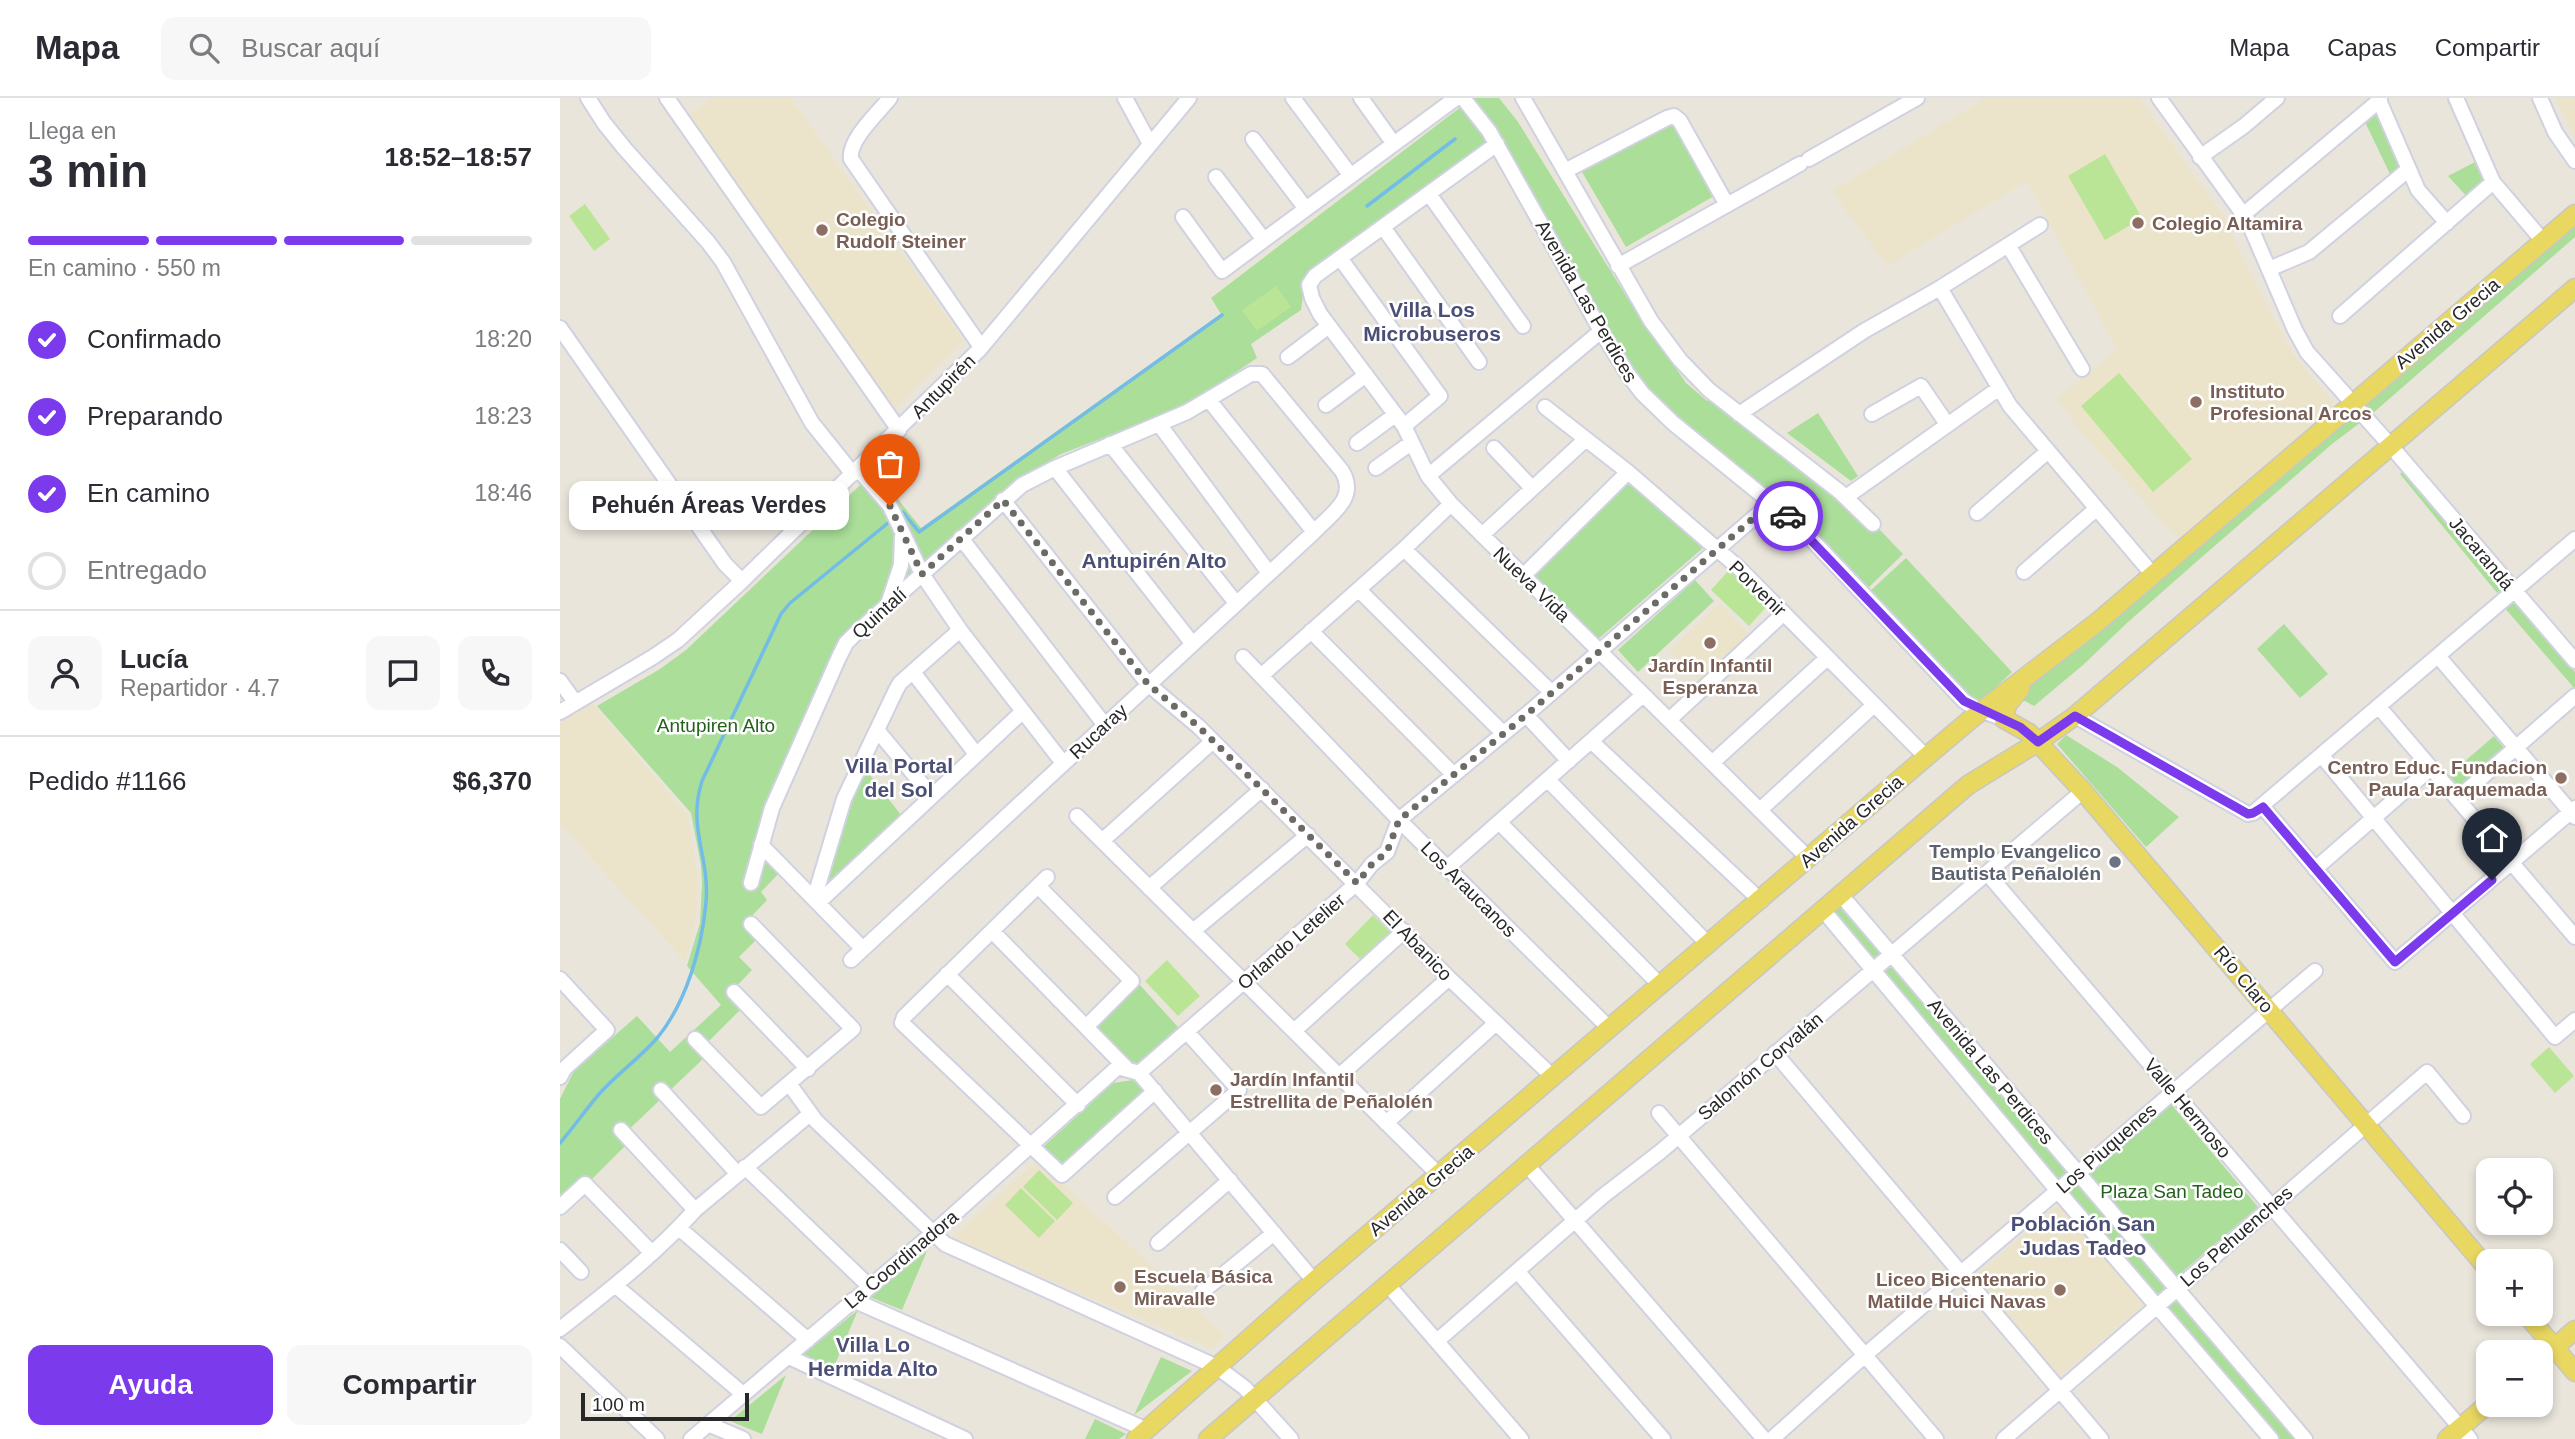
<!DOCTYPE html>
<html lang="es">
<meta charset="utf-8">
<style>
:root{--surface:#fff;--page:#f7f7f7;--text:#2b2b33;--muted:#7c7c81;--line:#e1e1e2;--accent:#7c3aed}
body{margin:0;font-family:Helvetica,sans-serif;background:var(--page);color:var(--text);height:100vh;display:flex;flex-direction:column;font-size:26px;white-space:nowrap}
*{box-sizing:border-box;margin:0}
p{font-size:23px;color:var(--muted)}
.icon{flex:none;width:38px;height:38px;fill:none;stroke:currentColor;stroke-width:2;stroke-linecap:round;stroke-linejoin:round}
.map{position:relative;flex:1;overflow:hidden}
.drawer{display:flex;flex-direction:column;background:var(--surface);width:560px}
.drawer>*{flex:none}
.fabs{position:absolute;left:1916px;top:1060px;display:grid;gap:14px}
.fabs a{display:grid;place-items:center;width:77px;height:77px;border-radius:14px;background:var(--surface);box-shadow:0 4px 10px #0003;font-size:35px}
.scale{position:absolute;left:21px;bottom:18px;width:168px;box-sizing:border-box;padding-left:7px;border:4px solid #282828;border-top:0;font-size:19px;line-height:24px;white-space:nowrap;color:#282828;-webkit-text-stroke:5px #fff;paint-order:stroke}
.pin{position:absolute;display:grid;place-items:center;width:60px;height:60px;color:#fff;margin:-72px -30px;border-radius:50% 50% 50% 0;rotate:-45deg;box-shadow:0 0 7px #0007}
.pin .icon{rotate:45deg}
.courier{position:absolute;display:grid;place-items:center;width:70px;height:70px;margin:-35px;border:5px solid #7c3aed;border-radius:50%;background:#fff;color:#222;box-shadow:0 2px 9px #0007}
.bubble{position:absolute;height:49px;border-radius:14px;background:var(--surface);box-shadow:0 4px 10px #0003;font-size:23px;font-weight:700;line-height:49px;text-align:center}
.summary em{font-style:normal;font-weight:700}
.summary div{display:flex;flex-direction:column-reverse}
.summary{display:flex;align-items:center;justify-content:space-between;height:119px;padding:0 28px}
h1{font-size:46px;font-weight:700;line-height:52px}
.bar{display:grid;grid-template-columns:repeat(4,1fr);gap:10px 7px;align-content:center;height:84px;padding:0 28px}
.bar i{height:9px;border-radius:5px;background:var(--line)}
.bar .current{background:var(--accent)}
.bar p{grid-column:span 4}
.line{display:flex;align-items:center;gap:18px;padding:0 28px;border-top:2px solid var(--line)}
.line div{flex:1}
.round{display:grid;place-items:center;flex:none;width:74px;height:74px;border-radius:14px;background:var(--page)}
ol{padding:0 28px;list-style:none}
li{display:flex;align-items:center;gap:21px;height:77px}
li p{margin-inline-start:auto}
li .icon{padding:7px;border-radius:50%;background:var(--accent);color:#fff;stroke-width:4}
li:last-child{color:var(--muted)}
li i{width:38px;height:38px;border:4px solid var(--line);border-radius:50%}
.cta{display:flex;gap:14px;margin-top:auto;padding:14px 28px}
.cta a{flex:1;height:80px;border-radius:14px;background:var(--accent);color:#fff;font-size:28px;font-weight:700;line-height:80px;text-align:center}
.cta a+a{background:var(--page);color:var(--text)}
header{display:flex;align-items:center;gap:42px;box-sizing:border-box;height:98px;padding:0 35px;background:var(--surface);border-bottom:2px solid var(--line)}
header strong{font-size:33px}
nav{display:flex;gap:38px;margin-inline-start:auto;font-size:24px}
.search{width:490px;height:63px;background:var(--page);display:flex;align-items:center;gap:18px;box-sizing:border-box;padding:0 24px;border-radius:14px;color:var(--muted);font-size:26px}
main{display:flex;flex:1;min-height:0}
.map>svg:first-child{display:block}
.education{fill:#ebe4ca}
.green{fill:#aade99}
.pitch{fill:#bbe596}
.lines{fill:none;stroke-linecap:round;stroke-linejoin:round}
.stream{stroke:#72bce7;stroke-width:3.5}
.minor-casing{stroke:#d0d1e1;stroke-width:18}
.major-casing{stroke:#c7c7c7;stroke-width:21}
.minor{stroke:#fff;stroke-width:14}
.major{stroke:#e8d761;stroke-width:18}
.done{stroke:#6c6a67;stroke-width:7;stroke-dasharray:0 12.6}
.route{stroke:#7c3aed;stroke-width:9}
.education-dot{fill:#8d6e63;stroke:#fff;stroke-width:2.5}
.worship-dot{fill:#6b7280;stroke:#fff;stroke-width:2.5}
.labels{text-anchor:middle;stroke-width:5;stroke-linejoin:round;paint-order:stroke}
.education-label{font-size:19px;font-weight:bold;fill:#785e54;stroke:#fff;text-anchor:start}
.street-label{font-size:19px;fill:#282828;stroke:#fff}
.park-label{font-size:19px;fill:#24601d;stroke:#fff}
.worship-label{font-size:19px;font-weight:bold;fill:#5b616d;stroke:#fff;text-anchor:end}
.neighbourhood-label{font-size:21px;font-weight:bold;fill:#4b4f76;stroke:#fff}
</style>
<header>
<strong>Mapa</strong>
<div class="search"><svg class="icon" aria-label="search" viewBox="0 0 24 24"><circle cx="10" cy="10" r="6"/><path d="M15 15l6 6"/></svg>Buscar aquí</div>
<nav><a>Mapa</a><a>Capas</a><a>Compartir</a></nav>
</header>
<main>
<section class="drawer">
<div class="summary"><div><h1>3 min</h1><p>Llega en</p></div><em>18:52–18:57</em></div>
<div class="bar"><i class="current"></i><i class="current"></i><i class="current"></i><i></i><p>En camino · 550 m</p></div>
<ol>
<li><svg class="icon" aria-label="check" viewBox="0 0 24 24"><path d="M5 12l5 5 9-10"/></svg>Confirmado<p>18:20</p></li>
<li><svg class="icon" aria-label="check" viewBox="0 0 24 24"><path d="M5 12l5 5 9-10"/></svg>Preparando<p>18:23</p></li>
<li><svg class="icon" aria-label="check" viewBox="0 0 24 24"><path d="M5 12l5 5 9-10"/></svg>En camino<p>18:46</p></li>
<li><i></i>Entregado</li>
</ol>
<div class="line" style="height:126px"><a class="round"><svg class="icon" aria-label="person" viewBox="0 0 24 24"><circle cx="12" cy="8" r="4"/><path d="M4 21q1-7 8-7t8 7"/></svg></a><div><b>Lucía</b><p>Repartidor · 4.7</p></div><a class="round"><svg class="icon" aria-label="chat" viewBox="0 0 24 24"><path d="M4 5h16v11H9l-5 4z"/></svg></a><a class="round"><svg class="icon" aria-label="phone" viewBox="0 0 24 24"><path d="M5 4h4l2 5-3 2q2 4 5 5l2-3 5 2v4C11 20 4 13 5 4z"/></svg></a></div>
<div class="line" style="height:91px"><div>Pedido #1166</div><b>$6,370</b></div>
<div class="cta"><a>Ayuda</a><a>Compartir</a></div>
</section>
<div class="map">
<svg width="2015" height="1341" viewBox="0 0 2015 1341">
<rect width="100%" height="100%" fill="#eae5db"/>
<!-- education -->
<path class="education" d="M152 0H231L404 243 328 318 122 20Z
M1426 0H1579L1665 120 1685 164 1733 256 1775 307 1618 441 1519 332 1497 300 1557 252 1467 83 1327 168 1272 93Z
M1995 0H2015V39Z
M1160 505 1190 538 1140 585 1109 552Z
M32 605 128 718 138 780 136 822 125 864 0 725V625Z
M478 1062 666 1238 651 1251 391 1140Z
M1500 1106 1585 1206 1500 1278 1415 1178Z"/>
<!-- green -->
<path class="green" d="M911 0H939L958 24 1068 201 1126 285 1147 303 1159 291 1275 385 1343 456 1307 491 1240 421 1176 367 1108 315 1069 275 940 39Z
M902 8 930 41 746 177 741 212 691 246 697 260 626 308 501 356 456 383 286 536 277 548 211 695 194 745 220 774 201 794 207 802 183 827 197 841 179 859 192 872 169 896 182 910 139 953 144 960 60 1040 66 1047 0 1113V1001L14 973 77 918 110 954 161 907 127 868 140 825 142 785 141 767 131 715 37 608 100 571 126 552 315 373 361 430 661 216 651 200Z
M1821 12 1845 69 1831 78 1804 22Z
M1108 27 1115 29 1154 98 1066 149 1022 74Z
M1917 63 1931 85 1910 102 1888 78Z
M2015 125V139L1813 315 1772 346 1635 465 1567 525 1523 567 1474 608 1461 601 1463 594 1532 537Z
M1258 315 1298 378 1291 383 1227 335Z
M1845 372 1944 490 1937 495 1840 376Z
M1068 382 1144 449 1037 542 970 473Z
M1346 460 1452 574 1417 607 1309 494Z
M1135 482 1154 503 1078 574 1058 552Z
M1952 501 2015 574V591L1943 508Z
M1724 526 1768 576 1740 600 1697 551Z
M1506 637 1557 669 1619 719 1586 749 1497 646Z
M1934 638 1945 651 1900 690 1889 677Z
M306 672 341 717 263 795 289 708Z
M1279 808 1518 1086 1742 1341H1715L1268 817Z
M579 886 618 929 577 967 570 965 535 927Z
M573 982 586 996 503 1073 482 1050 553 985Z
M1610 1005 1698 1109 1614 1181 1526 1077Z
M367 1153 342 1212 310 1199Z
M298 1212 273 1271 241 1258Z
M601 1259 632 1273 574 1317Z
M226 1277 202 1336 170 1323Z
M535 1321 566 1336 559 1341H525Z"/>
<!-- pitch -->
<path class="pitch" d="M1545 56 1582 120 1545 142 1508 78Z
M25 106 50 141 34 153 9 118Z
M716 188 731 209 697 233 682 212Z
M1559 275 1632 361 1593 394 1521 308Z
M1170 471 1208 507 1189 528 1151 492Z
M813 817 830 834 802 863 785 846Z
M607 862 640 898 618 918 585 883Z
M1989 949 2014 978 1995 995 1970 966Z
M479 1072 513 1105 497 1122 463 1089Z
M461 1090 495 1123 479 1140 445 1107Z"/>
<g class="lines">
<!-- stream -->
<path class="stream" d="M807 108 895 41
M343 414 359 434 662 217
M0 1045C14 1029 26 1011 40 995 58 975 81 959 98 939 127 903 142 849 146 804 150 759 127 730 142 683L221 516 230 505 328 425"/>
<!-- minor casing -->
<g class="minor-casing">
<path id="minor" d="M28 0 44 25 65 51 148 144 163 164 252 325 293 376
M107 0 339 332
M330 0C318 15 288 42 291 61L421 249
M565 0 590 46
M733 0 791 78
M801 0 834 46
M903 0 929 33 1041 233 1067 275 1082 295 1113 325 1236 425 1404 603 1415 610 1444 621
M963 0 1091 223 1120 262 1149 292 1280 394 1313 426
M1599 0 1688 123 1735 232 1747 254 1830 347 2015 563
M1818 0 1858 92 1887 125
M1896 0 1933 84 1983 143
M1980 0 1995 34 2015 63
M693 41 746 111
M937 46 755 178 749 187 752 200 760 216 844 328 868 378 891 406 1248 760
M1640 59 1684 28 1717 0
M1249 61 1357 0
M1005 73 1107 20 1114 18 1120 23 1167 107
M656 79 704 142
M869 96 963 228
M1684 116 1820 2
M623 119 662 173 896 0
M823 129 919 264
M1448 147 1522 271
M780 160 880 298 844 328
M1058 168 1240 66
M1709 171 1749 154 1849 71
M1380 190 1450 308 1593 477
M1780 218 1933 84
M0 230 165 466 182 483
M728 259 769 228
M649 302 754 434
M766 307 806 277
M985 309 1068 374 1180 471 1366 659
M1179 316 1304 233 1380 190 1480 127
M1312 316 1361 288 1387 326
M599 326 709 475
M797 345 835 317
M550 346 676 505
M934 350 972 390
M495 370 632 545
M816 370 851 345
M298 371 330 408 362 476 400 532 503 665
M868 378 1041 233
M1286 399 1438 291
M443 402 588 586 639 629 889 880 993 979
M1417 415 1487 354
M922 437 1026 341
M401 440 544 626
M844 451 991 594
M1464 474 1536 411
M963 478 1068 374
M799 492 943 635
M328 506 341 467 342 438
M751 533 894 677
M1878 558 2015 719
M683 559 839 722 1050 931
M353 574 416 656
M701 578 844 451 891 406
M0 583 15 604
M1819 609 2015 839
M0 614 93 559 118 542 182 483 419 252 629 0
M966 617 1009 663
M1515 618 1688 716 1693 715 2015 441
M1109 622 1224 515
M317 632 371 697
M1031 643 1201 803
M1762 658 1995 939 2015 922
M1152 665 1267 560
M988 682 1149 847
M1897 701 2015 598
M1703 709 1835 864 2015 710
M1200 712 1314 607
M517 718 879 1077
M939 724 1101 888
M542 743 653 643
M201 747 302 850
M887 770 1083 597
M1755 771 1871 670
M1427 775 1910 1341
M487 779 344 919 342 925 502 1077 595 993
M191 785 212 710 279 559 286 545 294 537 462 387 495 370 627 314 691 276H702L782 373C798 400 772 415 754 434L291 862
M478 788 572 883 526 929
M589 790 702 691
M1281 797 1745 1341
M254 801 284 701 336 592 340 585 400 532
M258 805 462 614
M1263 812 1497 1092 1711 1341
M432 833 568 972
M633 833 748 737
M387 876 518 1007
M0 881 47 932 4 971 0 979
M174 894 248 971
M734 933 844 833
M135 941 201 1009 293 931 191 826
M1215 955 1541 1341
M579 975 754 1183
M779 978 889 880
M230 987 256 1023 385 1146 657 1269 685 1290 731 1341
M101 992 177 1075
M1099 1015 1376 1341
M826 1025 936 925
M61 1032 135 1112
M967 1067 1204 1341
M185 1069 309 1188
M555 1099 679 992 627 934
M0 1109 25 1086 92 1155
M119 1130 248 1242
M598 1145 670 1082
M0 1152 21 1174
M957 1173 1103 1341
M828 1187 961 1341
M56 1188 183 1296
M643 1193 714 1135
M293 1202 587 1332
M0 1231C47 1194 95 1157 135 1112L250 1016
M877 1243 1043 1098 1100 1054 1523 693
M0 1248 97 1341
M229 1259 405 1341
M148 1326 183 1341
M131 1341 373 1135 558 969 579 975 797 785 812 766 827 754 839 722 966 617 1212 404
M1212 1341 1305 1257 1755 873
M1444 1341 1867 974 1903 1018"/>
</g>
<!-- major casing -->
<g class="major-casing">
<path id="major" d="M1460 591 1447 607 1444 621 1469 635 1523 693 1928 1171
M1966 1216 2015 1274
M1981 1261 2015 1232
M576 1341 754 1183 1366 659 1411 621 1540 522 2015 116
M648 1341 1408 687 1478 644 1515 618 2015 190
M1887 1341 1928 1306"/>
</g>
<!-- minor -->
<use href="#minor" class="minor"/>
<!-- major -->
<use href="#major" class="major"/>
</g>
<g class="lines">
<!-- done -->
<path class="done" d="M330 408 362 476 443 402 588 586 639 629 797 785 812 766 827 754 839 722 966 617 1212 404 1228 418"/>
<!-- route -->
<path class="route" d="M1228 418 1404 603 1460 629 1478 644 1515 618 1688 716 1693 715 1703 709 1835 864 1932 782"/>
</g>
<!-- markers -->
<g class="education-dot">
<circle cx="1578" cy="125" r="7"/>
<circle cx="262" cy="132" r="7"/>
<circle cx="1636" cy="304" r="7"/>
<circle cx="1150" cy="545" r="7"/>
<circle cx="2001" cy="680" r="7"/>
<circle cx="656" cy="992" r="7"/>
<circle cx="560" cy="1189" r="7"/>
<circle cx="1500" cy="1192" r="7"/>
</g>
<circle class="worship-dot" cx="1555" cy="764" r="7"/>
<g class="labels">
<!-- education labels -->
<g class="education-label">
<text x="276" y="128">Colegio<tspan x="276" dy="22">Rudolf Steiner</tspan></text>
<text x="1592" y="132">Colegio Altamira</text>
<text x="1650" y="300">Instituto<tspan x="1650" dy="22">Profesional Arcos</tspan></text>
<text x="1150" y="574" text-anchor="middle">Jardín Infantil<tspan x="1150" dy="22">Esperanza</tspan></text>
<text x="1987" y="676" text-anchor="end">Centro Educ. Fundacion<tspan x="1987" dy="22">Paula Jaraquemada</tspan></text>
<text x="670" y="988">Jardín Infantil<tspan x="670" dy="22">Estrellita de Peñalolén</tspan></text>
<text x="574" y="1185">Escuela Básica<tspan x="574" dy="22">Miravalle</tspan></text>
<text x="1486" y="1188" text-anchor="end">Liceo Bicentenario<tspan x="1486" dy="22">Matilde Huici Navas</tspan></text>
</g>
<!-- street labels -->
<g class="street-label">
<text transform="translate(1027 203) rotate(60)" y="7">Avenida Las Perdices</text>
<text transform="translate(1887 225) rotate(-40)" y="7">Avenida Grecia</text>
<text transform="translate(383 288) rotate(-45)" y="7">Antupirén</text>
<text transform="translate(1922 455) rotate(50)" y="7">Jacarandá</text>
<text transform="translate(972 486) rotate(44)" y="7">Nueva Vida</text>
<text transform="translate(1198 490) rotate(44)" y="7">Porvenir</text>
<text transform="translate(319 515) rotate(-42)" y="7">Quintalí</text>
<text transform="translate(538 633) rotate(-43)" y="7">Rucaray</text>
<text transform="translate(1291 723) rotate(-41)" y="7">Avenida Grecia</text>
<text transform="translate(909 791) rotate(45)" y="7">Los Araucanos</text>
<text transform="translate(731 843) rotate(-41)" y="7">Orlando Letelier</text>
<text transform="translate(858 847) rotate(46)" y="7">El Abanico</text>
<text transform="translate(1684 881) rotate(50)" y="7">Río Claro</text>
<text transform="translate(1200 968) rotate(-40)" y="7">Salomón Corvalán</text>
<text transform="translate(1431 973) rotate(50)" y="7">Avenida Las Perdices</text>
<text transform="translate(1628 1010) rotate(50)" y="7">Valle Hermoso</text>
<text transform="translate(1546 1050) rotate(-41)" y="7">Los Piuquenes</text>
<text transform="translate(861 1092) rotate(-40)" y="7">Avenida Grecia</text>
<text transform="translate(1676 1138) rotate(-41)" y="7">Los Pehuenches</text>
<text transform="translate(341 1161) rotate(-40)" y="7">La Coordinadora</text>
</g>
<!-- park labels -->
<g class="park-label">
<text x="156" y="634">Antupiren Alto</text>
<text x="1612" y="1100">Plaza San Tadeo</text>
</g>
<!-- worship labels -->
<g class="worship-label">
<text x="1541" y="760">Templo Evangelico<tspan x="1541" dy="22">Bautista Peñalolén</tspan></text>
</g>
<!-- neighbourhood labels -->
<g class="neighbourhood-label">
<text x="872" y="219">Villa Los<tspan x="872" dy="24">Microbuseros</tspan></text>
<text x="594" y="470">Antupirén Alto</text>
<text x="339" y="675">Villa Portal<tspan x="339" dy="24">del Sol</tspan></text>
<text x="1523" y="1133">Población San<tspan x="1523" dy="24">Judas Tadeo</tspan></text>
<text x="313" y="1254">Villa Lo<tspan x="313" dy="24">Hermida Alto</tspan></text>
</g>
</g>
</svg>
<div class="fabs">
<a><svg class="icon" aria-label="locate" viewBox="0 0 24 24"><circle cx="12" cy="12" r="6"/><path d="M12 2v4M12 18v4M2 12h4M18 12h4"/></svg></a>
<a>+</a>
<a>−</a>
</div>
<div class="scale">100 m</div>
<div class="pin" style="left:330px;top:408px;background:#ea580c"><svg class="icon" aria-label="bag" viewBox="0 0 24 24"><path d="M5 8h14l-1 12H6zM9 8a3 3 0 0 1 6 0"/></svg></div>
<div class="pin" style="left:1932px;top:782px;background:#1f2937"><svg class="icon" aria-label="home" viewBox="0 0 24 24"><path d="M3 11l9-7 9 7M6 9v11h12V9"/></svg></div>
<div class="courier" style="left:1228px;top:418px"><svg class="icon" aria-label="car" viewBox="0 0 24 24"><path d="M5 17H2v-5l4-1 3-4h7l3 4 3 1v5h-3M9 17h6M6 11h13"/><circle cx="7" cy="17" r="2"/><circle cx="17" cy="17" r="2"/></svg></div>
<div class="bubble" style="left:9px;top:383px;width:280px">Pehuén Áreas Verdes</div>
</div>
</main>
